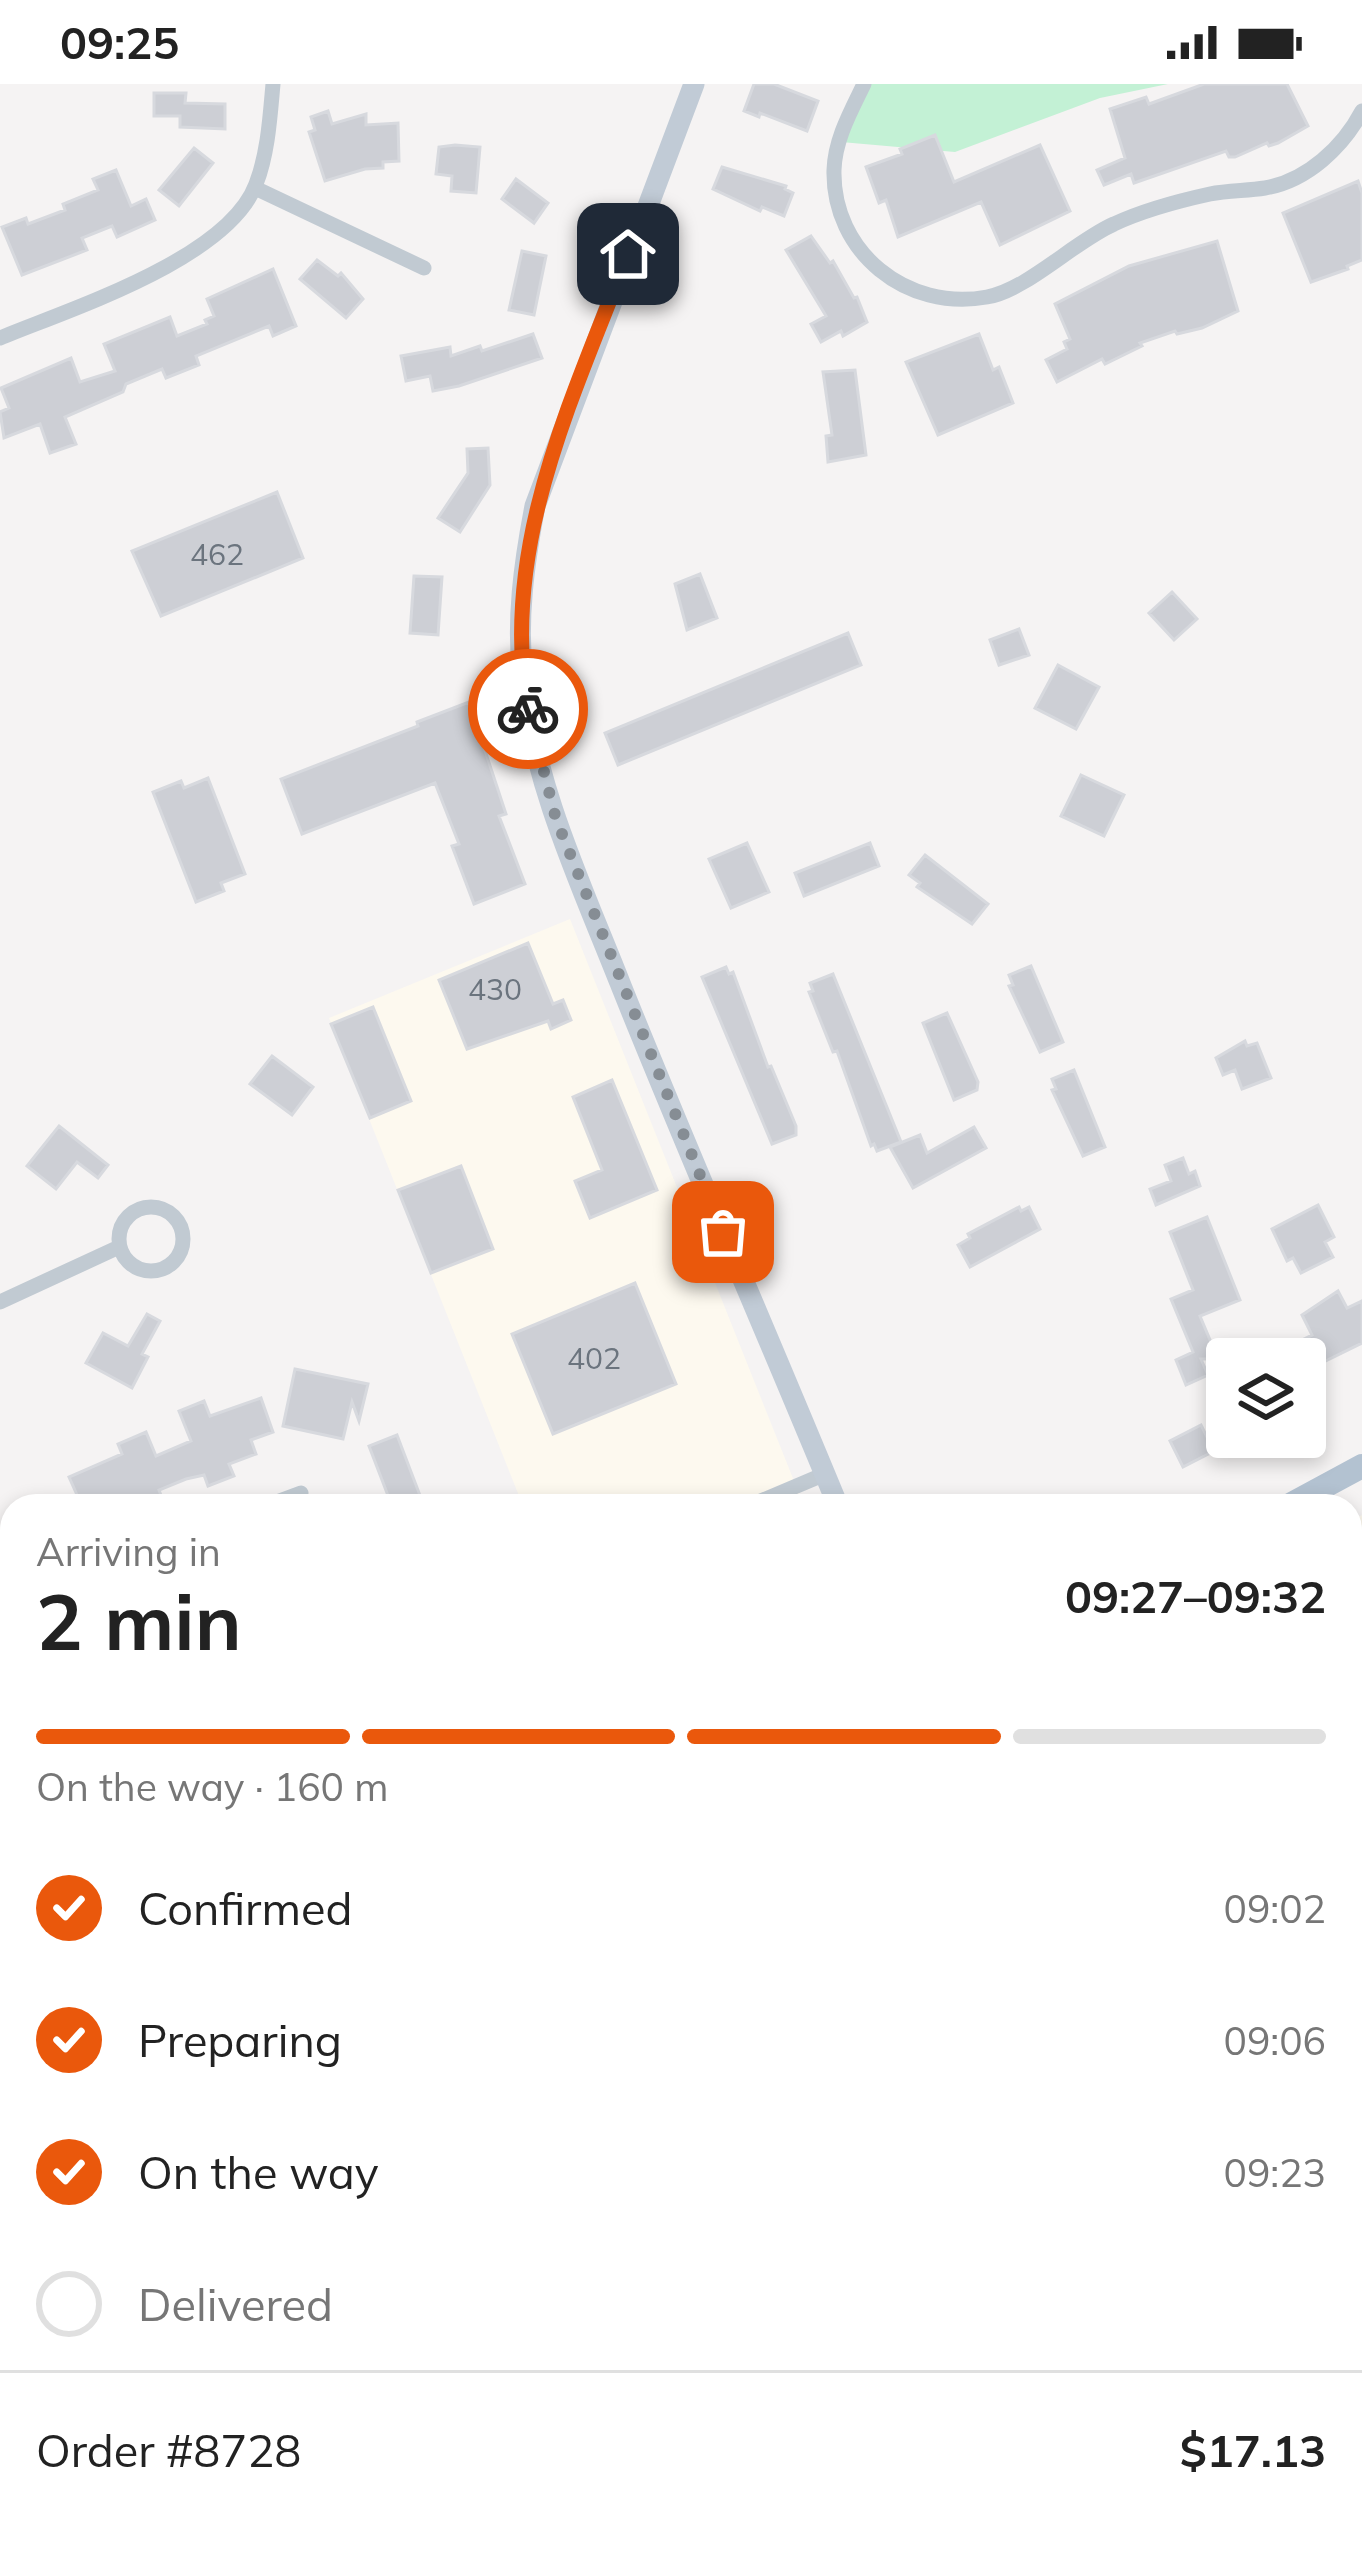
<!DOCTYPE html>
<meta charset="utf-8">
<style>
:root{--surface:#fff;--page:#f6f6f6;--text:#222;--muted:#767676;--line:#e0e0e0;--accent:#ea580c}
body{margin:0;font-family:Mulish,sans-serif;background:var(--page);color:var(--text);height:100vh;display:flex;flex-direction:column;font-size:45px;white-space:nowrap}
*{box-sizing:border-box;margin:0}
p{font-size:39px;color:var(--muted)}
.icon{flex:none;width:66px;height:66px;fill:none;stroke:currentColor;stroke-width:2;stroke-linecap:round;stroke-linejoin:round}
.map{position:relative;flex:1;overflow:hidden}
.panel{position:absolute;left:0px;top:1410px;width:1362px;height:1059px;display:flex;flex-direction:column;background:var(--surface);border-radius:36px 36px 0 0;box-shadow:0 6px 18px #0003}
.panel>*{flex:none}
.tools{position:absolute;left:1206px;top:1254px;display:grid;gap:24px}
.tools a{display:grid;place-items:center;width:120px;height:120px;border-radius:12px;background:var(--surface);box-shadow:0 6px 18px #0003;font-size:60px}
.pin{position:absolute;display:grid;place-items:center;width:102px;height:102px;color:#fff;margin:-51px;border-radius:24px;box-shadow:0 6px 18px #0006}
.courier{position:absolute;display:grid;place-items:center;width:120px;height:120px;margin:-60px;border:9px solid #ea580c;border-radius:50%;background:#fff;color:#222;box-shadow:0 3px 15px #0007}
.headline em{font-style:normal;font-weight:700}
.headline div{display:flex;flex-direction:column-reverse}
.headline{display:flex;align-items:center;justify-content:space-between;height:204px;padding:0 36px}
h1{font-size:78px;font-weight:700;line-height:90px}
.bar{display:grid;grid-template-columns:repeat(4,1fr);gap:18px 12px;align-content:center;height:144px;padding:0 36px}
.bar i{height:15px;border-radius:9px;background:var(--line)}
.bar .on{background:var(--accent)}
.bar p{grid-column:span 4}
.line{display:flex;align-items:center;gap:30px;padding:0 36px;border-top:3px solid var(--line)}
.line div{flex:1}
ol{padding:0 36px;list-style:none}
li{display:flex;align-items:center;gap:36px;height:132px}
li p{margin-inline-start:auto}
li .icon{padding:12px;border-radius:50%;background:var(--accent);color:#fff;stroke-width:4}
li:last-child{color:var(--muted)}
li i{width:66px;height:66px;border:6px solid var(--line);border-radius:50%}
.status{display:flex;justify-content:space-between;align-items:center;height:84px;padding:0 60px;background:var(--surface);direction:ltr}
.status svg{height:33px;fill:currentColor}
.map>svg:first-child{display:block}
.commercial{fill:#fdf9ef}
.green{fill:#c3f1d5}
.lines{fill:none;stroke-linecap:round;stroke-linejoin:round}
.stream{stroke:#90daee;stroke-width:6}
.building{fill:#cdcfd5;stroke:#d7d9de;stroke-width:3}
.minor{stroke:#c1cad2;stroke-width:15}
.tertiary{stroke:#c1cad2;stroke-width:18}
.secondary{stroke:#c1cbd6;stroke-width:21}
.primary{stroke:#b3c2d1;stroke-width:24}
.done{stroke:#868d94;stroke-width:12;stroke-dasharray:0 21.6}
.route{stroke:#ea580c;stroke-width:15}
.labels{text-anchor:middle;stroke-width:12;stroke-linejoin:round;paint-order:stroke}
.number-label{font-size:30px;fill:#6b747e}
</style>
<div class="status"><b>09:25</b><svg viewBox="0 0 49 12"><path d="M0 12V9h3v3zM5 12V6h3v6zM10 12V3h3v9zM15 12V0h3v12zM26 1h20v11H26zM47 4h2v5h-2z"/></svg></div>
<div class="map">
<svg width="1362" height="2468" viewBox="0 0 1362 2468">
<rect width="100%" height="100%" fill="#f5f3f3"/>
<!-- commercial -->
<path class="commercial" d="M570 835 804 1422H523L329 934Z
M1362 1431V1843L1350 1849V1438Z
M12 2020V2280L0 2290V2025Z
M12 2391V2457H540L544 2468H0V2400Z"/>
<!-- green -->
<path class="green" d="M869 0H1168L1100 14 955 68 841 58Z"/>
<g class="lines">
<!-- stream -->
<path class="stream" d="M1350 2352 1362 2351"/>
</g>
<!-- building -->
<path class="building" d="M754 0H774L818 17 807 47 760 29 759 33 744 27Z
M1204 0H1287L1308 42 1278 59 1269 62 1267 59 1235 73H1229L1226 67 1134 99 1131 90 1104 101 1097 86 1125 74 1110 25 1146 13 1149 20Z
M154 9H186L185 19 225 20V45L180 43V32H154Z
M328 27 332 40 366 30V41L398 39 399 77 383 78V84L365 85 325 97 309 48 315 46 311 33Z
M935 51 954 98 1040 61 1070 127 1000 161 981 118 898 153 886 116 879 119 866 83 902 70 900 65Z
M455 61 480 63 476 109 451 107 452 92 436 90 439 63Z
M194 64 213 79 179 122 159 106Z
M722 83 786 102 785 105 793 109 784 132 762 123 760 127 713 105Z
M116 86 131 122 146 115 155 136 117 153 112 142 82 154 87 166 22 191 2 143 26 134 28 140 65 126 63 120 98 106 93 95Z
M516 95 548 119 534 139 502 115Z
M1358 97 1362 109V176L1347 182 1348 185 1311 198 1283 129Z
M811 152 830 179 833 177 854 214 857 213 867 238 843 252 841 247 821 258 811 240 826 232 786 166Z
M1217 157 1238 227 1202 244 1177 250 1175 247 1140 259 1142 262 1105 280 1102 275 1057 298 1046 276 1067 265 1064 258 1070 255 1055 220 1129 182Z
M522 167 546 172 534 231 509 226Z
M317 176 338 192 341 189 363 215 346 234 300 195Z
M273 185 296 242 273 252 269 242 196 272 199 281 166 294 162 285 126 300 123 308 65 333 76 360 50 369 40 340 4 354 0 328 9 324 1 304 71 274 80 298 115 287 104 260 170 233 177 252 207 240 205 236 214 232 207 215Z
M533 250 542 274 459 302 433 307 430 292 406 297 401 272 450 263 451 272 480 262 482 267Z
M979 250 993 286 999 283 1013 319 938 351 906 278Z
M855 286 866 371 828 378 826 352 832 351 823 288Z
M488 364 490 401 460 448 438 434 468 389 467 365Z
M277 408 303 474 161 532 132 467Z
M700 490 717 534 687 546 675 500Z
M414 492 442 493 438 551 410 549Z
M1172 508 1197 535 1174 556 1149 529Z
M1019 545 1029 571 999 581 990 556Z
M848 549 861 581 618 681 605 649Z
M1058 581 1099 603 1076 645 1035 624Z
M469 618 506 730 499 732 525 800 474 820 452 762 459 760 435 699 302 750 281 695 418 642 417 638Z
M1081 691 1124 711 1104 752 1061 732Z
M208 694 245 790 221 799 224 807 196 818 153 708 181 697 184 704Z
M747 759 769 808 731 824 709 775Z
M870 759 879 782 804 812 795 789Z
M925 771 988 820 972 840 917 803 920 799 909 791Z
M528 859 553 920 563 916 571 936 551 945 548 937 467 965 439 896Z
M1031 882 1063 958 1040 968 1009 902 1013 901 1009 891Z
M726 883 729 890 733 888 768 983 771 982 796 1042V1051L772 1060 702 893Z
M833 890 901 1058 877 1067 874 1060 871 1062 837 967 833 968 809 908 813 907 810 899Z
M373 923 411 1017 370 1034 331 940Z
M947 929 978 998 977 1006 954 1016 923 939Z
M1245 957 1247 962 1257 959 1271 994 1242 1005 1235 986 1223 991 1216 974Z
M272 972 313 1003 292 1031 250 1000Z
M1074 986 1105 1063 1083 1072 1052 1006 1056 1005 1052 995Z
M612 996 657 1106 590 1134 575 1097 602 1086 573 1013Z
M59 1042 108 1081 98 1094 77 1078 56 1105 27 1082Z
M974 1043 986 1064 913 1104 890 1063 920 1051 927 1069Z
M1183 1074 1189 1090 1195 1087 1200 1102 1156 1121 1150 1105 1171 1097 1165 1081Z
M461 1082 493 1165 431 1189 398 1106Z
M1318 1121 1334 1153 1325 1158 1333 1173 1301 1189 1293 1174 1287 1177 1272 1145Z
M1019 1123 1021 1127 1029 1123 1040 1145 970 1183 958 1161 970 1154 968 1150Z
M1207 1133 1240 1216 1200 1232 1218 1275H1201L1208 1291 1186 1301 1176 1276 1193 1268 1171 1215 1193 1206 1170 1148Z
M635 1199 676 1300 553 1350 512 1250Z
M1338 1207 1347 1224 1362 1217V1259L1305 1287V1275H1264L1312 1251 1302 1231Z
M147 1230 160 1237 142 1270 148 1273 132 1304 86 1279 103 1249 128 1262Z
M295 1285 368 1300 359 1337 352 1318 343 1355 283 1342Z
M261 1314 273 1348 251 1356 256 1370 229 1380 234 1392 208 1402 204 1391 186 1395 159 1406 162 1414 142 1422H82L69 1393 122 1370 118 1360 146 1348 156 1372 191 1357 179 1327 204 1317 210 1332Z
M1201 1341 1214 1367 1183 1383 1170 1357Z
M397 1351 424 1422H392L369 1362Z"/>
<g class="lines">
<!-- minor -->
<path class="minor" d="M864 0C851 27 835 55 834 86 832 168 907 228 987 213 1027 206 1075 157 1114 140 1144 126 1178 117 1210 110 1228 106 1247 107 1265 104 1307 97 1343 63 1362 27
M255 104 424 184
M0 254C70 225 228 175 256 100 268 69 270 33 273 0
M119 1155a32 32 0 1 1 64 0a32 32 0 1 1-64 0Z
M0 1218 119 1163
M266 1422 301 1409
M749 1422 825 1390
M0 1527 12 1522
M0 1848 12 1843"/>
<!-- tertiary -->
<path class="tertiary" d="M1194 2457 1199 2468"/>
<!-- secondary -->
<path class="secondary" d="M694 0 535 422C524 479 516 537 523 595 534 701 581 800 620 899 690 1074 766 1247 838 1422"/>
<!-- primary -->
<path class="primary" d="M1288 1422 1362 1382
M0 2333 12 2324"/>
</g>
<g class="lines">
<!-- done -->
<path class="done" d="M528 625 556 735 723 1148"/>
<!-- route -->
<path class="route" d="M528 625C499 464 572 316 628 170"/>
</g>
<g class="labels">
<!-- number labels -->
<g class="number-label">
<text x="217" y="481">462</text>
<text x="495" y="916">430</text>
<text x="594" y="1285">402</text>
</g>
</g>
</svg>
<div class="tools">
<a><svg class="icon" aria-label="layers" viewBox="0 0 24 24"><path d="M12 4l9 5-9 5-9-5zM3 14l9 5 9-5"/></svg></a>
</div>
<div class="pin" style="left:723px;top:1148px;background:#ea580c"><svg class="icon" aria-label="bag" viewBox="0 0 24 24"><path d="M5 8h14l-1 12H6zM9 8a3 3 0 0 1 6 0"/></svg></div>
<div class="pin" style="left:628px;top:170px;background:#1f2937"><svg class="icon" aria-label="home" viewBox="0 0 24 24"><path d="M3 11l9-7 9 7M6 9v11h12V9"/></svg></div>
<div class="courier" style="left:528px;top:625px"><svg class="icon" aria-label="bike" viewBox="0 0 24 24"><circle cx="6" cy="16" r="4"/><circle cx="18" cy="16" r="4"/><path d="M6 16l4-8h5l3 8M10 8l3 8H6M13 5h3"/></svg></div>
<section class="panel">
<div class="headline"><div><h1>2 min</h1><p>Arriving in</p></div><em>09:27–09:32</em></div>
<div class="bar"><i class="on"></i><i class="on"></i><i class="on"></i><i></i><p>On the way · 160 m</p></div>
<ol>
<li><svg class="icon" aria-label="check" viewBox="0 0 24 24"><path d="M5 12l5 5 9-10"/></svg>Confirmed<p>09:02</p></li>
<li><svg class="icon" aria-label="check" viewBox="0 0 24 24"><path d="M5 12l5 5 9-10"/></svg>Preparing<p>09:06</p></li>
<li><svg class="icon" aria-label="check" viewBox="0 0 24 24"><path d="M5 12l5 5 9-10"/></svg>On the way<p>09:23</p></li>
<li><i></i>Delivered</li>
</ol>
<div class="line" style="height:156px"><div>Order #8728</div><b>$17.13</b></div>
</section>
</div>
